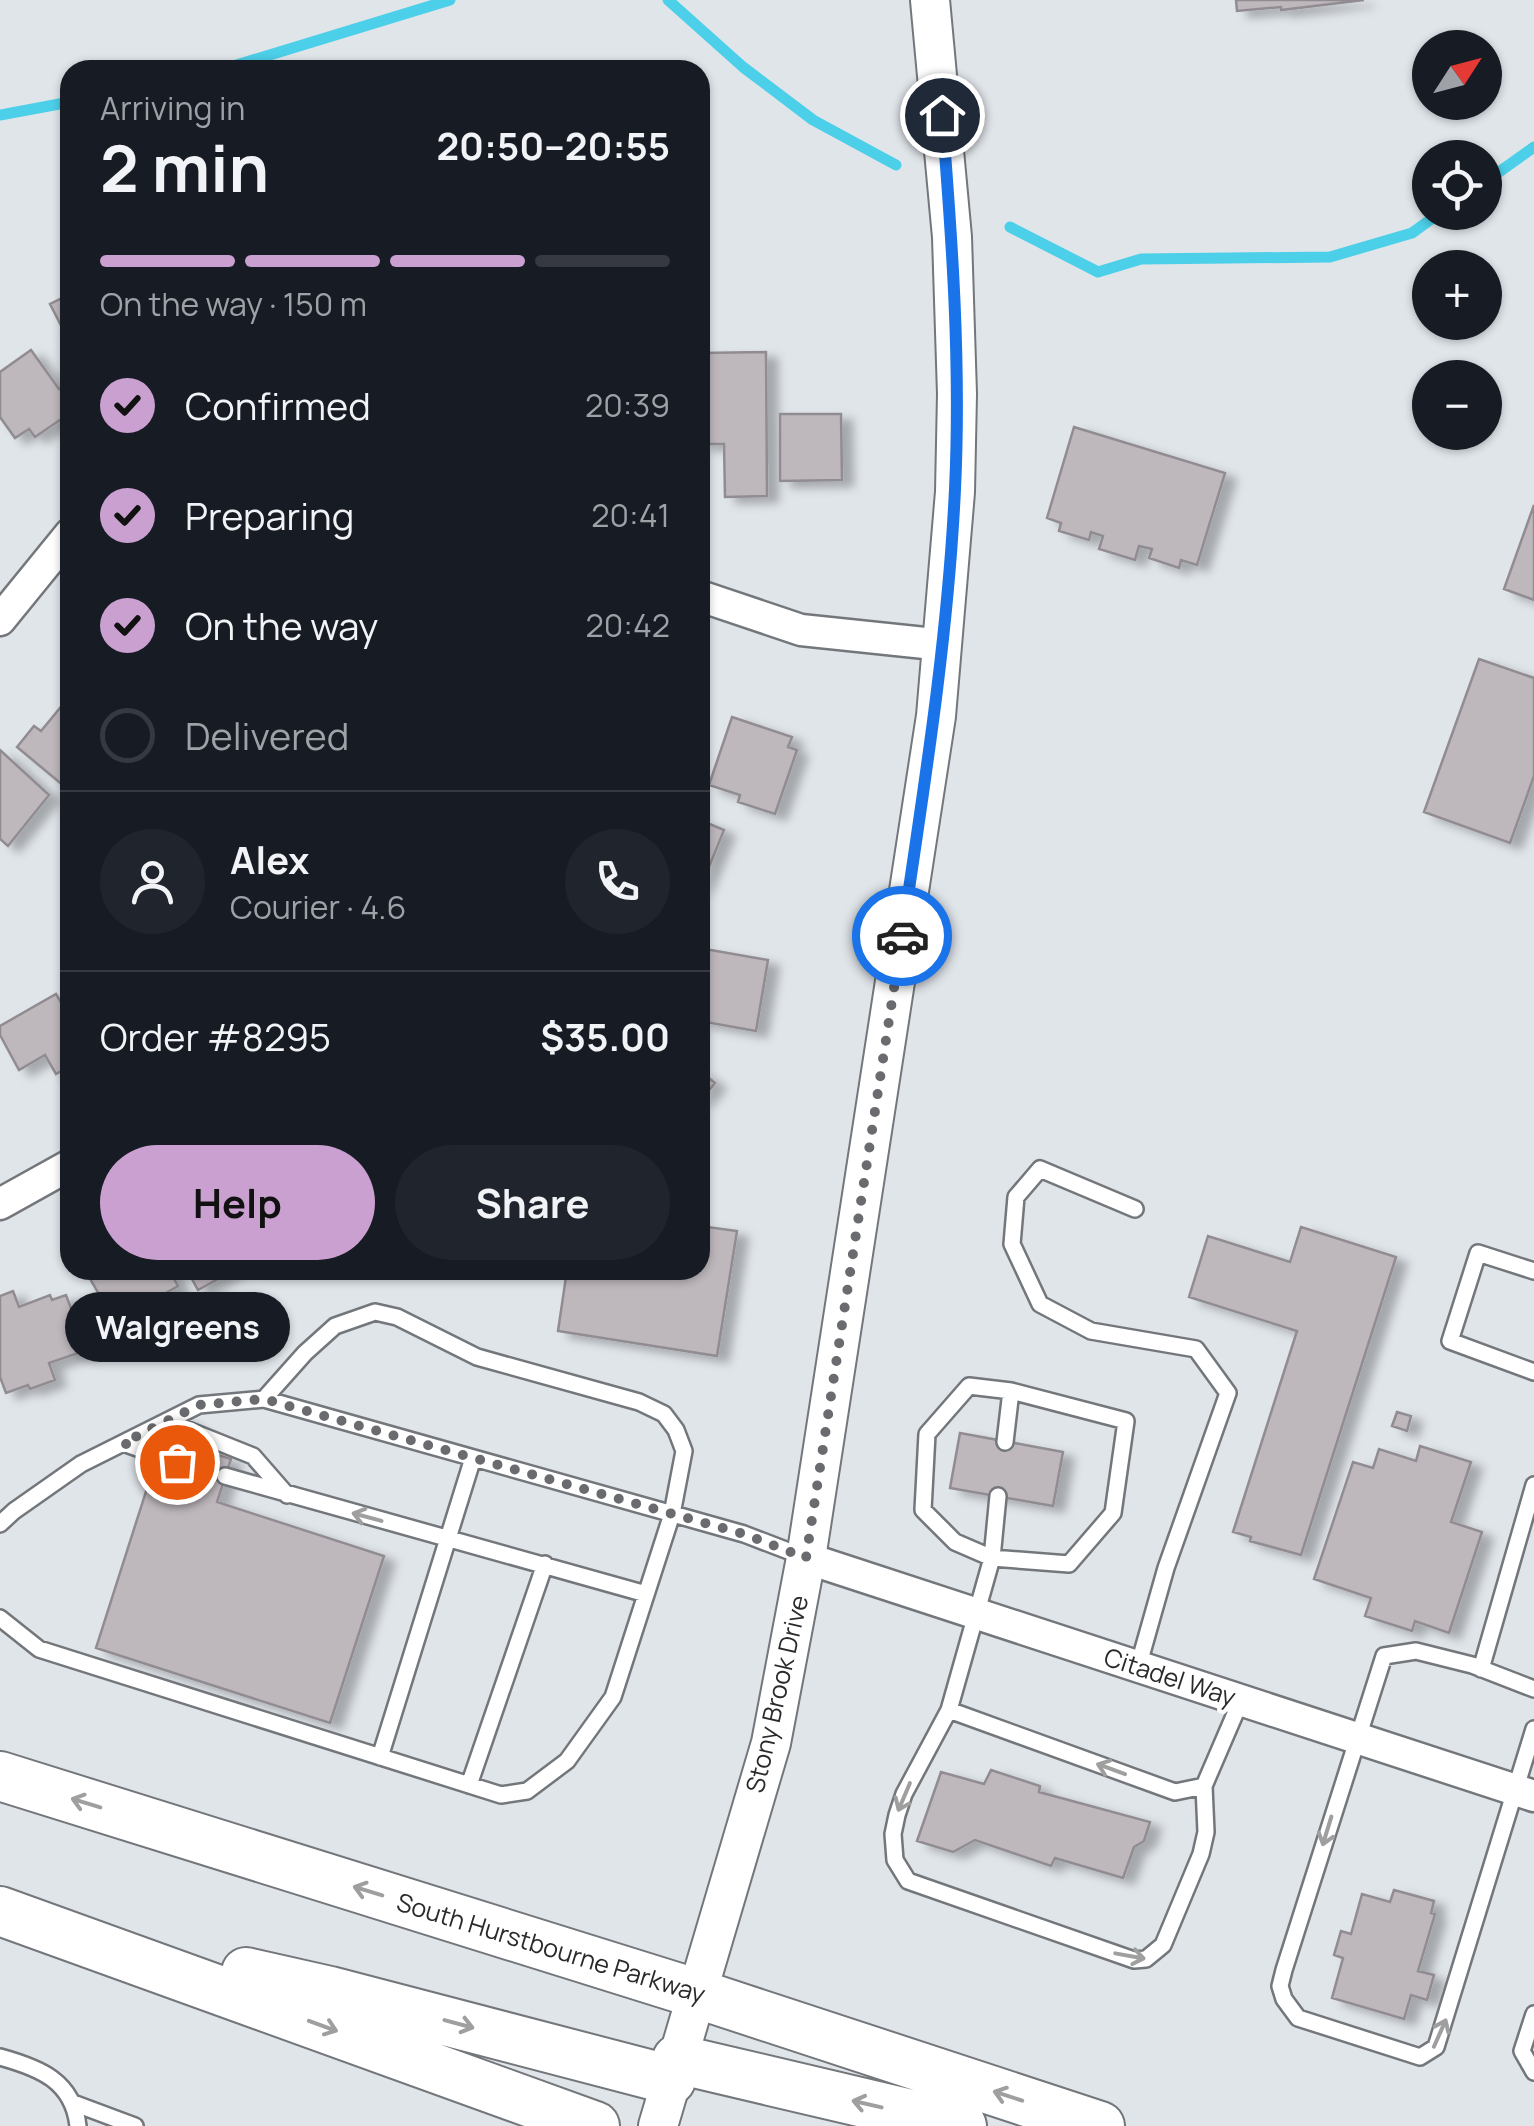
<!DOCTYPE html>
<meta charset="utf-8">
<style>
:root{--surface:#171b24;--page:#20242c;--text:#f1f3f6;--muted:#9ea1a6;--line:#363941;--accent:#caa0d0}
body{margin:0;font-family:Manrope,sans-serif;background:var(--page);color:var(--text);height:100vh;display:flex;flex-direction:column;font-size:38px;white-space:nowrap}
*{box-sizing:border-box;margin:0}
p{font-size:32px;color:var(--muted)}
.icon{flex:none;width:55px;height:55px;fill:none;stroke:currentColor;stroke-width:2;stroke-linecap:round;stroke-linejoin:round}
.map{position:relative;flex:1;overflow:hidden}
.side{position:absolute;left:60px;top:60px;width:650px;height:1220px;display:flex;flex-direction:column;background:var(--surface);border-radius:30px;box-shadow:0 2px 8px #0004}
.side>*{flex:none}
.needle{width:65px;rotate:54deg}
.controls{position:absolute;left:1412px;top:30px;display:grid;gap:20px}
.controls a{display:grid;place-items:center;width:90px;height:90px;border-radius:50%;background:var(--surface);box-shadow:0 2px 8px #0004;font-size:50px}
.pin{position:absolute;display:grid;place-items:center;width:85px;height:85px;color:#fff;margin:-42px;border:5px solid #fff;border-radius:50%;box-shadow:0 2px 10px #0007}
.courier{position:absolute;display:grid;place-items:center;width:100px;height:100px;margin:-50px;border:8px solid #1a73e8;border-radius:50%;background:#fff;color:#222;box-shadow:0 2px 12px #0007}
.bubble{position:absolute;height:70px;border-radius:35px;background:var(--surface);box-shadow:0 2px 8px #0004;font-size:32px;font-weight:700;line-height:70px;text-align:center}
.overview em{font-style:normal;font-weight:700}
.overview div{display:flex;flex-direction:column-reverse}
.overview{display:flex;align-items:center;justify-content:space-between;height:170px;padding:0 40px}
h1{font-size:65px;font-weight:700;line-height:75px}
.bar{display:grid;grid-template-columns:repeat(4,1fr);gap:15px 10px;align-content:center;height:120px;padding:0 40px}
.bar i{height:12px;border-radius:8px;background:var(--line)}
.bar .on{background:var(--accent)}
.bar p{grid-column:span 4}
.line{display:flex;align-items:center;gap:25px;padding:0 40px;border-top:2px solid var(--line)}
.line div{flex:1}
.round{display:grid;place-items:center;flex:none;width:105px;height:105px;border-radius:52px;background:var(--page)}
ol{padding:0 40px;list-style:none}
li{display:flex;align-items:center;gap:30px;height:110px}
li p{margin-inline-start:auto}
li .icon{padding:10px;border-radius:50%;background:var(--accent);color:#111;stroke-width:4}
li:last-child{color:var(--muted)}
li i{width:55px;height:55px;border:5px solid var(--line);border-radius:50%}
.cta{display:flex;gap:20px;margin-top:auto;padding:20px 40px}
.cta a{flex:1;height:115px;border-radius:60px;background:var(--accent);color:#111;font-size:40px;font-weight:700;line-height:115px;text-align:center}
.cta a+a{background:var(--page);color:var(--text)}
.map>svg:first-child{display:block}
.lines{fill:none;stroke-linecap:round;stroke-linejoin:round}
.stream{stroke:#4ccfe8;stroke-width:11}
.building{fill:#beb8bd;stroke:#918c91;stroke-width:2.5;filter:url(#shadow)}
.service-casing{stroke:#73777c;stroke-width:20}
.minor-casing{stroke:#73777c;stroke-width:35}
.tertiary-casing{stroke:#73777c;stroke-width:42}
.primary-casing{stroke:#73777c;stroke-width:52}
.service{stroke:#fff;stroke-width:15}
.minor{stroke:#fff;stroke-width:30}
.tertiary{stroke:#fff;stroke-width:38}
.primary{stroke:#fff;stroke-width:48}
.oneway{stroke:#9f9fa0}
.done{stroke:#696b6e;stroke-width:10;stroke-dasharray:0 18}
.route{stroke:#1a73e8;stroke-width:12}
.labels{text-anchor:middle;stroke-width:8;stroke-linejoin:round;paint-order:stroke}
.street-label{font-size:25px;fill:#292a2c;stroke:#fff}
</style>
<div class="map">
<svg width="1534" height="2126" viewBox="0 0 1534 2126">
<defs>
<filter id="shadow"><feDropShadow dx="11" dy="6" stdDeviation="5" flood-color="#0004"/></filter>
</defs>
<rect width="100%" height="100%" fill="#e0e5ea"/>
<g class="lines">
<!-- stream -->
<path class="stream" d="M668 0 743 67 813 120 896 165
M220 70 450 0
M0 115 70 102
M1485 182 1534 147
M1010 227 1098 272 1141 259 1330 257 1412 233 1441 212"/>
</g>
<!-- building -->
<path class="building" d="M1236 0H1364L1281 10V7L1237 11Z
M70 294V357L65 346 70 343 50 304Z
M31 350 59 389 62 387 70 398V413L35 437 29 429 15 438 0 417V372Z
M766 352 767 496 725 497 724 444H700V353Z
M780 414H841L842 480 780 481Z
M1074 427 1225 473 1197 565 1181 560 1179 568 1149 558 1152 549 1139 546 1135 560 1099 549 1103 536 1091 532 1089 540 1059 531 1061 523 1047 518Z
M1534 505V600L1504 589Z
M1479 659 1534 678V776L1510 843 1424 812Z
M69 697H70V791L17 747 34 726 41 731Z
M732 717 792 737 788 747 797 750 775 814 738 802 740 795 709 785Z
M0 750 49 795 8 846 0 839Z
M700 820 724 830 700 889Z
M705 949 768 960 756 1031 700 1021V969Z
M56 994 70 1017V1066L56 1074 45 1055 19 1070 0 1035V1026Z
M700 1071 715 1083 700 1101Z
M700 1226 737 1231 717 1356 558 1331 567 1270H700Z
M1301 1227 1396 1257 1301 1555 1250 1541 1251 1537 1233 1532 1297 1331 1189 1297 1208 1236 1290 1262Z
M85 1270H169L178 1286 115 1322Z
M187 1270H234L198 1290Z
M13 1291 19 1307 50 1295 52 1300 66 1295 87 1350 49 1363 55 1380 30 1389 28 1385 6 1393 0 1377V1296Z
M1397 1412 1411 1416 1407 1431 1392 1426Z
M960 1433 1063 1452 1053 1506 950 1488Z
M183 1444 231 1459 217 1502 384 1556 330 1723 96 1648 149 1482 168 1489Z
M1420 1446 1471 1462 1451 1522 1482 1532 1449 1633 1415 1621 1412 1631 1365 1616 1371 1598 1314 1579 1353 1462 1373 1468 1379 1449 1416 1461Z
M991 1770 1040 1786 1039 1792 1150 1822 1144 1841 1134 1847 1123 1878 1055 1858 1051 1866 975 1840 953 1852 917 1841 941 1772 984 1784Z
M1394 1890 1434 1901 1431 1913 1435 1914 1418 1971 1434 1975 1427 2000 1411 1995 1404 2019 1332 1998 1343 1958 1334 1955 1341 1931 1351 1934 1362 1894 1390 1902Z"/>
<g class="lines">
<!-- service casing -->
<g class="service-casing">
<path id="service" d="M1135 1209 1040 1169 1016 1197 1012 1244 1040 1304 1091 1331 1196 1349 1228 1393 1166 1568 1138 1667
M1534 1271 1478 1253 1450 1341 1534 1372
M969 1386 1011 1391 1126 1421 1113 1513 1069 1564 992 1558 955 1542 923 1510 927 1434Z
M168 1422 253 1456 287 1495
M1005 1442 1011 1391
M123 1443 177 1462
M225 1476 646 1594
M998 1496 992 1558 949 1710 904 1794 897 1815 893 1834 895 1860 908 1881 1134 1960 1146 1959 1163 1945 1201 1854 1206 1832 1204 1786 1241 1700
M0 1524 14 1511 81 1464 199 1405 264 1399 744 1534 804 1557
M0 1618 39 1649 501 1795 527 1791 567 1761 613 1697 672 1514 684 1451 676 1430 664 1414 639 1402 477 1357 397 1317 375 1312 335 1326 305 1353 264 1399
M1481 1669 1534 1485
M1534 1689 1472 1665 1416 1651 1384 1656 1284 1970 1280 1986 1284 1999 1298 2018 1420 2057 1436 2047 1534 1729
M949 1710 1175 1792 1204 1786
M380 1757 473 1458
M469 1785 545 1564
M1534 2014 1522 2051 1534 2072
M0 2057C40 2068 73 2081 78 2126
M76 2104 135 2126"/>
</g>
<!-- minor casing -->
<g class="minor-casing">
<path id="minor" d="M700 596 801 630 944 645
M0 620 70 534
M0 1204 70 1165
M806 1558 1534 1796"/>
</g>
<!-- tertiary casing -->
<g class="tertiary-casing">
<path id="tertiary" d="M658 2126 771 1743 806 1558 936 716 955 492 957 394 952 237 930 0"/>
</g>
<!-- primary casing -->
<g class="primary-casing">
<path id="primary" d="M0 1776 695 1993 1100 2126
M0 1911 595 2126
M246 1972 330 1991 671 2080
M677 2059 962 2126"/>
</g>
<!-- service -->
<use href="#service" class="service"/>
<!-- minor -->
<use href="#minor" class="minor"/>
<!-- tertiary -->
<use href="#tertiary" class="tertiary"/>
<!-- primary -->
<use href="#primary" class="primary"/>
</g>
<!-- one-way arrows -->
<defs><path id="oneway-shaft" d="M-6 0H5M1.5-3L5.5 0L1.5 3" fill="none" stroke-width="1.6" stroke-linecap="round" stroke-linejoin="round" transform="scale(2.5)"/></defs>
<g class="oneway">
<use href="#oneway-shaft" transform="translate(367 1517) rotate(-165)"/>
<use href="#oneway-shaft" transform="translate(1111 1769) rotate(-160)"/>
<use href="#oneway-shaft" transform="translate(904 1797) rotate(113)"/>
<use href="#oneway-shaft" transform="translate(86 1803) rotate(-163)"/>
<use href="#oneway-shaft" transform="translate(1327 1831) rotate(107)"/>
<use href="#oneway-shaft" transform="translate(368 1891) rotate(-163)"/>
<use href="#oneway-shaft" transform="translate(1130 1956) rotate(10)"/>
<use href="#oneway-shaft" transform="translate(459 2024) rotate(15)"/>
<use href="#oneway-shaft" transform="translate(323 2026) rotate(20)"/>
<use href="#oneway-shaft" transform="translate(1440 2033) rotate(-66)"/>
<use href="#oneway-shaft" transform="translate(1008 2096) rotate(-162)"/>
<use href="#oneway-shaft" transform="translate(867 2104) rotate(-167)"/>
</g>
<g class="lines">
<!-- done -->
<path class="done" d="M177 1462 123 1443 199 1405 264 1399 744 1534 806 1558 902 936"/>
<!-- route -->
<path class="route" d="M902 936C924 787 948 639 955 489 961 364 952 239 942 115"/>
</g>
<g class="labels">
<!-- street labels -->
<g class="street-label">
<text transform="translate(1170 1677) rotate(18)" y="9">Citadel Way</text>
<text transform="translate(777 1694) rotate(-77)" y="9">Stony Brook Drive</text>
<text transform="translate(551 1948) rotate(17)" y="9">South Hurstbourne Parkway</text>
</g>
</g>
</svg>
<div class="controls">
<a><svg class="needle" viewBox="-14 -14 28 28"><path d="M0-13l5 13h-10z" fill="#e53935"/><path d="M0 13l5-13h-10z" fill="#9ea1a6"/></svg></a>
<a><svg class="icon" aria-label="locate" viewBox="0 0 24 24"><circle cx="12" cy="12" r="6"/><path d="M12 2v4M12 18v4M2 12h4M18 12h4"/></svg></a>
<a>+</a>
<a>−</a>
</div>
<div class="pin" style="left:177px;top:1462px;background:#ea580c"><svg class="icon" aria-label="bag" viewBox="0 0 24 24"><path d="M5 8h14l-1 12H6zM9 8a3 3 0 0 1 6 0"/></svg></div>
<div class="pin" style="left:942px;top:115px;background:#1f2937"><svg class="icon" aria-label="home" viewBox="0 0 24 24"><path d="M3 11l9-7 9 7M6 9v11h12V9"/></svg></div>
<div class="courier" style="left:902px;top:936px"><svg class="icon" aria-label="car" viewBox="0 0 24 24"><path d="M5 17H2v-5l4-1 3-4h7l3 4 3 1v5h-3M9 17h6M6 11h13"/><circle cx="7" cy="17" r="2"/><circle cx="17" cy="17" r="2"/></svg></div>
<div class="bubble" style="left:65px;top:1292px;width:225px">Walgreens</div>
<section class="side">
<div class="overview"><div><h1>2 min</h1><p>Arriving in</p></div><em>20:50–20:55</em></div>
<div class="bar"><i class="on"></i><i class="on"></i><i class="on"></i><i></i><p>On the way · 150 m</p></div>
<ol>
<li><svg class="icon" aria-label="check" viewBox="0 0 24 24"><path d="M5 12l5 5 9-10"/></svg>Confirmed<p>20:39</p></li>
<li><svg class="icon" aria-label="check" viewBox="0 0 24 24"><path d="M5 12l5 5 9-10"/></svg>Preparing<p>20:41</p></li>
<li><svg class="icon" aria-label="check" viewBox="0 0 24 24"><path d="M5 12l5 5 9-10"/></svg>On the way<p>20:42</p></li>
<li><i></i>Delivered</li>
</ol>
<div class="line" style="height:180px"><a class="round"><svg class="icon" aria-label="person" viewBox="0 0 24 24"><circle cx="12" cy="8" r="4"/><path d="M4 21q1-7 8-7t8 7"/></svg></a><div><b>Alex</b><p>Courier · 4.6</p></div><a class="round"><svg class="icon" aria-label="phone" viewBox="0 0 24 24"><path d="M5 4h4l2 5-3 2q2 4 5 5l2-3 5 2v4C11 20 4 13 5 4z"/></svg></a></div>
<div class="line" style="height:130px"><div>Order #8295</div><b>$35.00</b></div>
<div class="cta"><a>Help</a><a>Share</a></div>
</section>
</div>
